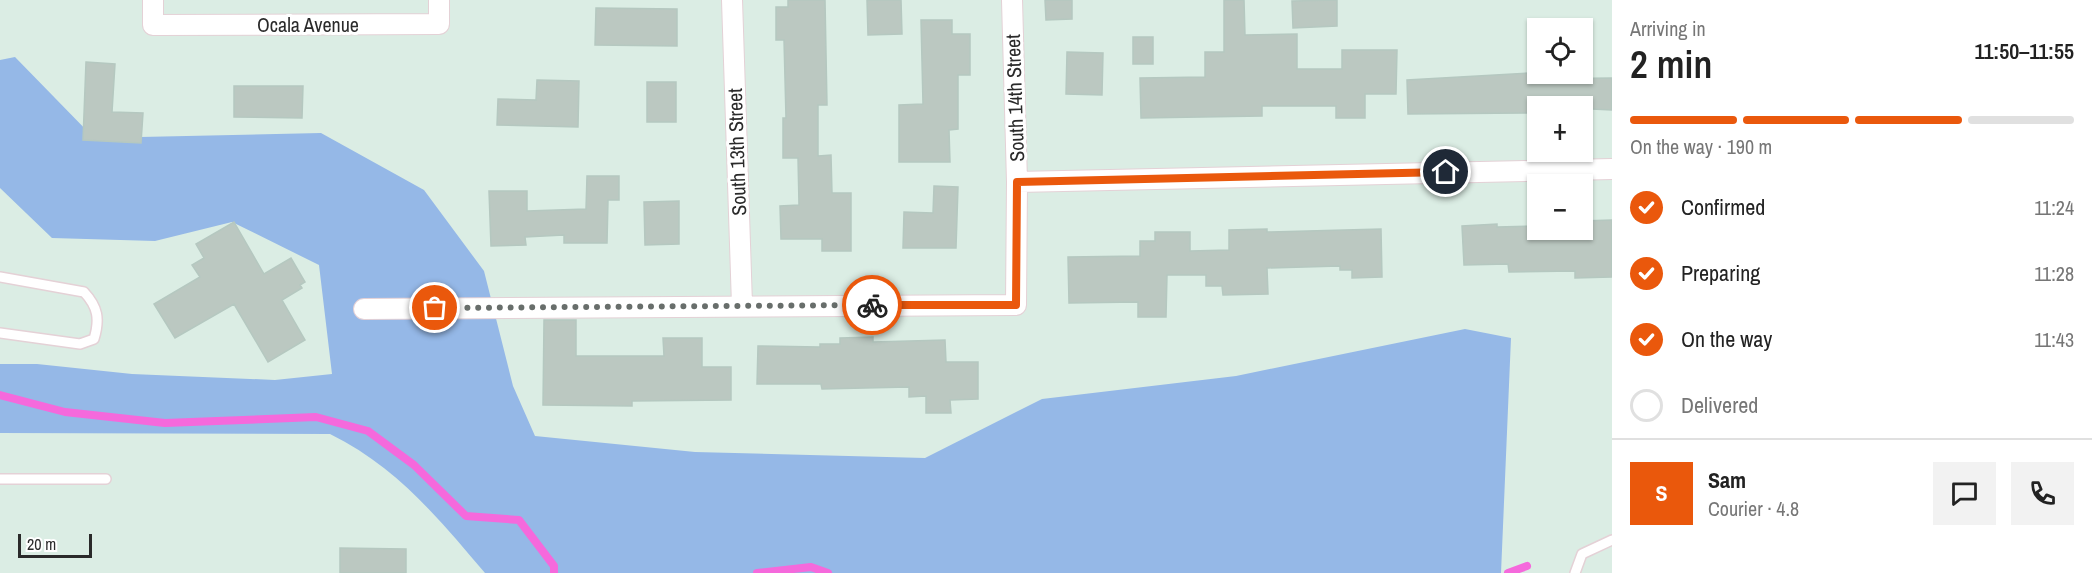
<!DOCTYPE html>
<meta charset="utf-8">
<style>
:root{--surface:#fff;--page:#f2f2f2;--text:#222;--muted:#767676;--line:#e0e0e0;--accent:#ea580c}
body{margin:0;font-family:"Archivo Narrow",sans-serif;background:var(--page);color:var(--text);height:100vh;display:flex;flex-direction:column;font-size:22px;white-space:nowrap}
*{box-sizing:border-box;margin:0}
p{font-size:20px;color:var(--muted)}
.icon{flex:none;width:33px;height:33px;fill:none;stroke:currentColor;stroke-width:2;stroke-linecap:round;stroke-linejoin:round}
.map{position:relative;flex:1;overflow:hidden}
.panel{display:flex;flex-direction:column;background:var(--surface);width:480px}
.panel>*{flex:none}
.controls{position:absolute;left:1527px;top:18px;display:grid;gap:12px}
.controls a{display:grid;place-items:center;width:66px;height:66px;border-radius:0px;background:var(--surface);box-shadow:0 2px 4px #0004;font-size:30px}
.scale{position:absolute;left:18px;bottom:15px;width:74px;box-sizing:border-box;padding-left:6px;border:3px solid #2a2a2a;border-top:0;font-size:16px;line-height:21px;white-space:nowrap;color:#2a2a2a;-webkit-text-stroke:4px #fff;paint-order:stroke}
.pin{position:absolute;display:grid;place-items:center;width:51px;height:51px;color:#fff;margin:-26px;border:3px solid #fff;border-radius:50%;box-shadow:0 2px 6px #0007}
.courier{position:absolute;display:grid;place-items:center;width:60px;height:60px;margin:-30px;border:4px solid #ea580c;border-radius:50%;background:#fff;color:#222;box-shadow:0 2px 8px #0007}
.head em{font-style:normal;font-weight:600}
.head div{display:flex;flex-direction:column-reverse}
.head{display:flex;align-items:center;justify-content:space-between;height:102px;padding:0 18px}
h1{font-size:39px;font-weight:600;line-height:45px}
.bar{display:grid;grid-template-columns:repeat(4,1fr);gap:9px 6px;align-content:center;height:72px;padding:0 18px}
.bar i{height:8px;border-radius:4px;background:var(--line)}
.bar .active{background:var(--accent)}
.bar p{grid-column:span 4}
.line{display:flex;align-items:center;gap:15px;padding:0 18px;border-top:2px solid var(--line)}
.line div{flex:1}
.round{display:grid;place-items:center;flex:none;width:63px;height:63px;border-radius:0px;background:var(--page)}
ol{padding:0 18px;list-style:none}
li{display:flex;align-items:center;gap:18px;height:66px}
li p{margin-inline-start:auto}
li .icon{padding:6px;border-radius:50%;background:var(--accent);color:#fff;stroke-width:4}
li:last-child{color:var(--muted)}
li i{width:33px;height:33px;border:3px solid var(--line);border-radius:50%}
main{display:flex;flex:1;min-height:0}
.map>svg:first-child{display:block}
.green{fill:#95b8e7}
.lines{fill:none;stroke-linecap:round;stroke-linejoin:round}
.stream{stroke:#f569dc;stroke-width:8}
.building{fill:#bbc8c1;stroke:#b5c8c0;stroke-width:1.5}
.service-casing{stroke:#e4d1d6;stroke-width:12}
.minor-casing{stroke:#e4d1d6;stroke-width:22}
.service{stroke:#fff;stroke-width:9}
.minor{stroke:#fff;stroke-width:20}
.done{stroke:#686e6b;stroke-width:6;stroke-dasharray:0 10.8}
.route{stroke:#ea580c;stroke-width:8}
.labels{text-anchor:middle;stroke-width:6;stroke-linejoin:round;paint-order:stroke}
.street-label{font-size:20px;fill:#2a2a2a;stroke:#fff}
</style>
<main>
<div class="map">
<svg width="1612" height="573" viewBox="0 0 1612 573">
<rect width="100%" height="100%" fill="#dbede4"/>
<!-- green -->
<path class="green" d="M15 57 94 138 321 133 424 190 484 271 513 386 535 436 695 452 925 458 1042 399 1236 376 1465 329 1511 338 1501 573H485C438 518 397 467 330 434L0 433V364H37L132 374 275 380 332 374 319 265 232 222 155 241 52 238 0 188V60Z"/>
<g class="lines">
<!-- stream -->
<path class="stream" d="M0 395 65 412 165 423 316 417 368 431 414 465 466 516 519 520 554 566V573
M757 573 811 567 828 573
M1508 573 1527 566"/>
</g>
<!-- building -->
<path class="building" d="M788 0H825L827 105H818V156L831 155 832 193H851V251H822V239H781L780 206 799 205 798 158H783V118H786L784 40H776V7H788Z
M867 0H901L902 34 868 35Z
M1045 0H1072V19L1046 20Z
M1224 0H1244L1245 35 1297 34V69H1342V50H1397L1396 94H1365V118H1336V106H1262V116L1141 118 1140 78 1205 77V52H1224Z
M1337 0V26L1293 28 1292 1Z
M596 8 677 9V46L595 45Z
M921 20H952V34H970V75H958V129L949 130 950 162H899V105L923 104Z
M1133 37H1153V64H1133Z
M1067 52 1103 53 1102 95 1066 94Z
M86 62 115 64 112 112 143 113 141 143 83 140Z
M1529 73V79L1612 78V110L1530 106V113L1408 114 1407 80Z
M537 80 579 81 578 127 497 125 498 99 536 100Z
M647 82H676V122H647Z
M234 86H303L302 118 234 117Z
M587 176H619V200H608L607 243H564V235L525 237 526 245 491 246 489 191H527V211L586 209Z
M934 186 958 187 956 248H903L904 212 933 213Z
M679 201V244L645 245 644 202Z
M1612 220V277L1575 278V271L1509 272 1508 264 1464 265 1462 226 1497 224V227L1538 226V230H1582V221Z
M234 222 264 274 291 258 305 282 300 285 302 288 282 300 305 340 268 362 234 304 175 338 154 304 200 277 192 265 204 258 196 244Z
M1267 229V232L1381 229 1382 277 1352 278V270H1340V266L1267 268 1268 294 1223 295 1222 286H1206V275H1167L1166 317H1138V302L1069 303 1068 257 1140 256V241H1155V232H1190V251L1229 250V230Z
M544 320H576V356H664L663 338H702V367H731V400L632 401V406L543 405Z
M873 337V342L945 340 946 362H978V399L950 400 951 413H926V396L909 397V387L822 389 821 384H757L758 346 820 347V344H840V338Z
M340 548 406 549V573H340Z"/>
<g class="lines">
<!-- service casing -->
<g class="service-casing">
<path id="service" d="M0 277 84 292C98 307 100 319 94 339L80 344 0 333
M0 479H106
M1575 573 1582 554 1612 540"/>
</g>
<!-- minor casing -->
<g class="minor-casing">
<path id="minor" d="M153 0V25L439 24V0
M732 0 742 305
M1017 182 1612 169
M364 309 1016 305 1017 182 1012 0"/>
</g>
<!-- service -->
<use href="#service" class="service"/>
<!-- minor -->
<use href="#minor" class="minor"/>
</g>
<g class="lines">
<!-- done -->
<path class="done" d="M435 308 872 305"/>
<!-- route -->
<path class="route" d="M872 305H1016L1017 182 1446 172"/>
</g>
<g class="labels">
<!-- street labels -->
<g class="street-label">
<text x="308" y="32">Ocala Avenue</text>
<text transform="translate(1015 98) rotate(-92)" y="7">South 14th Street</text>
<text transform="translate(737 152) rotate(-92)" y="7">South 13th Street</text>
</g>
</g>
</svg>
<div class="controls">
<a><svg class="icon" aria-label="locate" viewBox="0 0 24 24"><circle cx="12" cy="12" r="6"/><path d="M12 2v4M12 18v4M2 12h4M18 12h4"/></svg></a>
<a>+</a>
<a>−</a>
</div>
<div class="scale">20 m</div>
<div class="pin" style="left:435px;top:308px;background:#ea580c"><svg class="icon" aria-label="bag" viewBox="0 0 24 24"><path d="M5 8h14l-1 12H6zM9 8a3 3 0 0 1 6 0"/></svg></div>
<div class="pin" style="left:1446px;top:172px;background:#1f2937"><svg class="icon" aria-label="home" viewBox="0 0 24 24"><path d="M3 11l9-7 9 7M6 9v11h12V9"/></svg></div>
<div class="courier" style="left:872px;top:305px"><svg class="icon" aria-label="bike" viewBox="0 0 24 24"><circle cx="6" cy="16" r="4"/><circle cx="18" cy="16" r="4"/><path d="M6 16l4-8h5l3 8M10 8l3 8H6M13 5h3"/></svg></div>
</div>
<section class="panel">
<div class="head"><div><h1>2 min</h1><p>Arriving in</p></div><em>11:50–11:55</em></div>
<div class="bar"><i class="active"></i><i class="active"></i><i class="active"></i><i></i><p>On the way · 190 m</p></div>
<ol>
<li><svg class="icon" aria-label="check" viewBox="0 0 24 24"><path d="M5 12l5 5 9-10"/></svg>Confirmed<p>11:24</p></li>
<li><svg class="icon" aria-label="check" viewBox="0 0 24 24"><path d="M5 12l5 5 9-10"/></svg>Preparing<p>11:28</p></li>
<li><svg class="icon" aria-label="check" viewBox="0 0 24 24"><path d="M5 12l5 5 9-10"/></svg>On the way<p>11:43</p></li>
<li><i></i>Delivered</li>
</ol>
<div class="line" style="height:108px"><b class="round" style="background:var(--accent);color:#fff">S</b><div><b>Sam</b><p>Courier · 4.8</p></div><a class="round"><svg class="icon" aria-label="chat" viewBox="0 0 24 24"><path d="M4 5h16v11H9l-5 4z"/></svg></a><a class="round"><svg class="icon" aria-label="phone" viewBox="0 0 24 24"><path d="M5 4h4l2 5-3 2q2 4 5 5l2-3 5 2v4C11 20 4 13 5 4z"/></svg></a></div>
</section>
</main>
